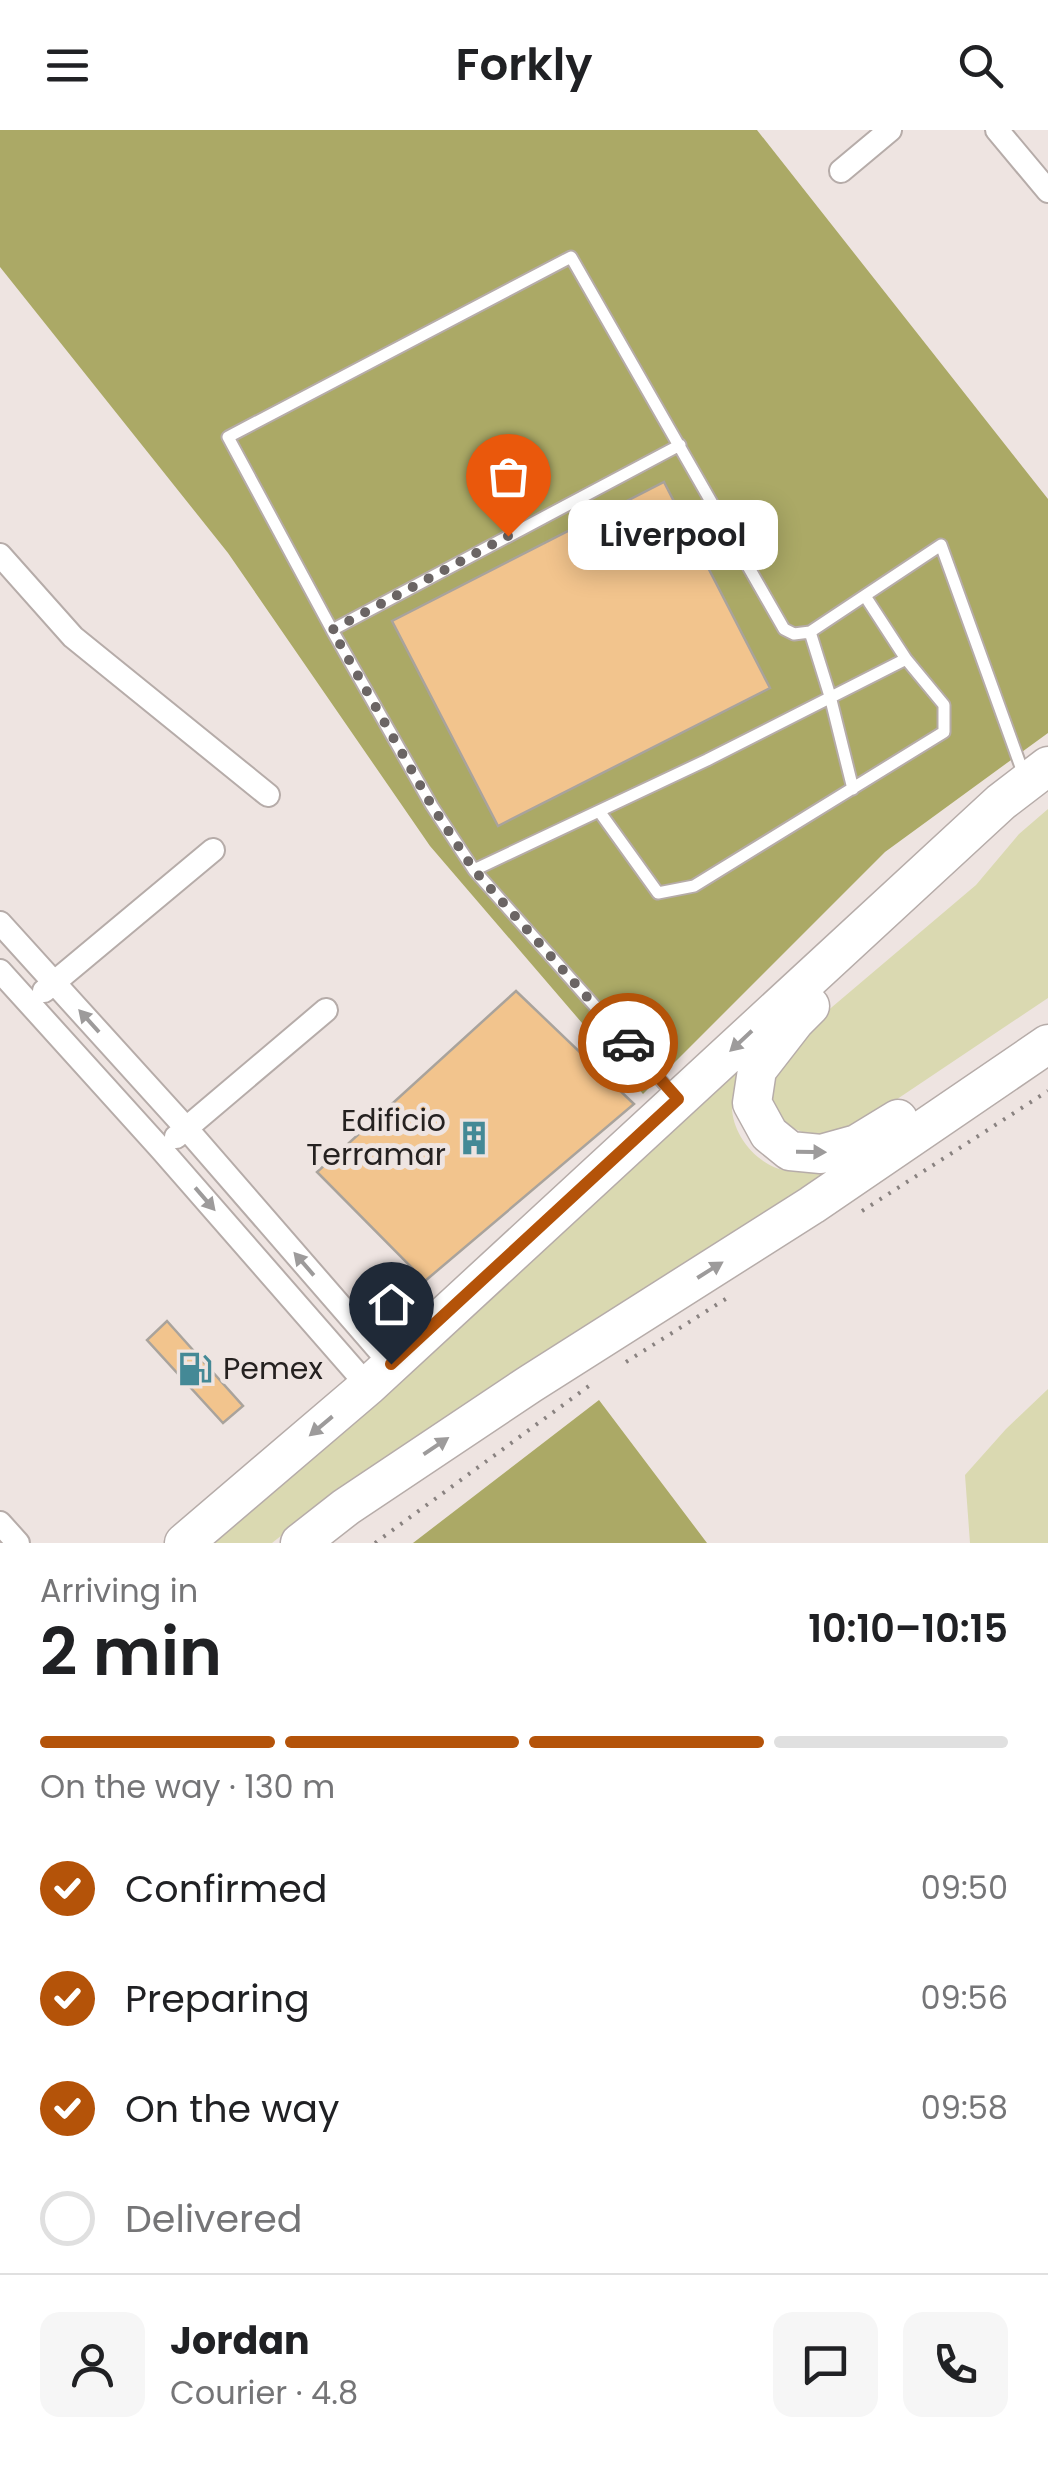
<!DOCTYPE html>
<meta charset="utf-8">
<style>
:root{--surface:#fff;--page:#f6f6f6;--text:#202124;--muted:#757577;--line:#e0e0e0;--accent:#b45309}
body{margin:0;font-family:Poppins,sans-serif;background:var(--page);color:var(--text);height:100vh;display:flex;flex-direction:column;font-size:38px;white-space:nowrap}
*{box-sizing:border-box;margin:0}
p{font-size:32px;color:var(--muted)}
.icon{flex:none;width:55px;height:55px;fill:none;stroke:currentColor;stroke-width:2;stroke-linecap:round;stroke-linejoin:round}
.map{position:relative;height:1413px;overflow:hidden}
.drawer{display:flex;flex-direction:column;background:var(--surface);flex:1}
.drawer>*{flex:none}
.pin{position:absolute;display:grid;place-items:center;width:85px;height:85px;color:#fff;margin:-102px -42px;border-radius:50% 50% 50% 0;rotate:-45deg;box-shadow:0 0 10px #0007}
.pin .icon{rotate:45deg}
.courier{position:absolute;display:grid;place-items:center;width:100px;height:100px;margin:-50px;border:8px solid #b45309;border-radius:50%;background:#fff;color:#222;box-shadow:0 2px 12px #0007}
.bubble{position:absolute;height:70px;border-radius:20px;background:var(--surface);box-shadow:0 5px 25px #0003;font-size:32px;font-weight:600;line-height:70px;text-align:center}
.head em{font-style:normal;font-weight:600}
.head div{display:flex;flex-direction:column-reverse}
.head{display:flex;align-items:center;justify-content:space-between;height:170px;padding:0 40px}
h1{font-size:65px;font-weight:600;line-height:75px}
.bar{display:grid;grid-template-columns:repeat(4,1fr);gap:15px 10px;align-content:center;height:120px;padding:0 40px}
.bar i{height:12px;border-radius:8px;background:var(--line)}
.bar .selected{background:var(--accent)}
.bar p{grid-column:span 4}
.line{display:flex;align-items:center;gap:25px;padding:0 40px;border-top:2px solid var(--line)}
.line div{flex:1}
.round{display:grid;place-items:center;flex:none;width:105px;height:105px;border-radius:20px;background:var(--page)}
ol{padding:0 40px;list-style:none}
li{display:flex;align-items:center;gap:30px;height:110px}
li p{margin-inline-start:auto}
li .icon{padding:10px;border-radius:50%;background:var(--accent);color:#fff;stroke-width:4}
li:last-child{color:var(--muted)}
li i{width:55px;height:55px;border:5px solid var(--line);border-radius:50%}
header{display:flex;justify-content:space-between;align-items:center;height:130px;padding:0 40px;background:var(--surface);font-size:45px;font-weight:600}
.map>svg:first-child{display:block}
.green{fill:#dad9b1}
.forest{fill:#aba966}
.building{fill:#f2c48d;stroke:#a9a39c;stroke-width:2.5}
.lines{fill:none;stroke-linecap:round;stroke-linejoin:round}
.service-casing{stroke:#b6aca9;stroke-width:15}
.minor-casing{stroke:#b6aca9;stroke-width:26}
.trunk-casing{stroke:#b6aca9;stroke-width:41}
.path{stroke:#898280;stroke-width:4;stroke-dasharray:2.5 8;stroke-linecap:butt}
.service{stroke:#fff;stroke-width:11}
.minor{stroke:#fff;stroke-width:22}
.trunk{stroke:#fff;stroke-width:38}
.oneway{fill:#9d9b9b}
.done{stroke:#6b6564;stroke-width:10;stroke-dasharray:0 18}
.route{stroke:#b45309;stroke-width:12}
.labels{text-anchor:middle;stroke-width:10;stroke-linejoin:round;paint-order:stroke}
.poi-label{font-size:30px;fill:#252120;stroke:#eee4e1;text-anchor:end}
</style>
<header><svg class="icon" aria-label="menu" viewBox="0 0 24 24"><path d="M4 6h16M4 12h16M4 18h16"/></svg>Forkly<svg class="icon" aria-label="search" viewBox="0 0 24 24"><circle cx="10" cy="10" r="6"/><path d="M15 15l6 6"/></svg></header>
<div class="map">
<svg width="1048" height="1413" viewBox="0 0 1048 1413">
<rect width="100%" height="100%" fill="#eee4e1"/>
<!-- green -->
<path class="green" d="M1048 679V868L854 998 815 1007 790 997 775 982 771 962 772 946 812 894 976 755 1019 704Z
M743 929C739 943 732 960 732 975 731 1005 759 1038 789 1041 806 1043 820 1039 836 1035L287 1401 272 1413H212L302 1337 670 1001Z
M1048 1259V1413H970L965 1345 1006 1299Z"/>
<!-- forest -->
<path class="forest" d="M0 0H757L1048 369V603L885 722 643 964 430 716 228 423 0 137Z
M599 1270 707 1413H413Z"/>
<!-- building -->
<path class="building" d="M664 352 770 558 498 696 392 491Z
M516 861 634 974 425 1151 317 1042Z
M167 1191 243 1276 223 1293 147 1210Z"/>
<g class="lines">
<!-- service casing -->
<g class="service-casing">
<path id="service" d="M332 500 680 315
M810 502 830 566 853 659
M599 681 658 763 694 756 944 602V575L906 529
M474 740 707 630 906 529 865 466
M673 964 474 740 432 676 332 500 228 307 571 127 784 499 794 504 810 502 941 415 1025 648"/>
</g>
<!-- minor casing -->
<g class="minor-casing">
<path id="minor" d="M997 0 1048 61
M841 41 890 0
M0 425 73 507 268 665
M0 793 186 998 391 1234
M0 841 161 1019 368 1256
M44 861 213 720
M176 1007 326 880
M0 1393 18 1413"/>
</g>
<!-- trunk casing -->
<g class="trunk-casing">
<path id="trunk" d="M810 876 795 891 757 940 752 973 769 1004 790 1021 821 1024 857 1014 898 989
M184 1413 368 1256 1001 672 1048 636
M300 1413 346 1377 530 1254 812 1075 1048 914"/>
</g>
<!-- path -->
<path class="path" d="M862 1081 1048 961
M626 1232 732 1165
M375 1413 593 1253"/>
<!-- service -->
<use href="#service" class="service"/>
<!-- minor -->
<use href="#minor" class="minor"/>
<!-- trunk -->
<use href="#trunk" class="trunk"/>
</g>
<!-- one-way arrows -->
<defs><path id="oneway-solid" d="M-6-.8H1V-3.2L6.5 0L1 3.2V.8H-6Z" transform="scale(2.5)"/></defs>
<g class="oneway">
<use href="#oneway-solid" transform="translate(89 891) rotate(-132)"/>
<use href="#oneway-solid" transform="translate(741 911) rotate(137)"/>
<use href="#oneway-solid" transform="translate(811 1022) rotate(1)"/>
<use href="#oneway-solid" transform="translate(205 1069) rotate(49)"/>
<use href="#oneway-solid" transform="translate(304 1134) rotate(-131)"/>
<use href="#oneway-solid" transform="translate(710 1140) rotate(-32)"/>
<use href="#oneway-solid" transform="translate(321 1296) rotate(140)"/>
<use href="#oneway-solid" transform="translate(436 1316) rotate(-34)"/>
</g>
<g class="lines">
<!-- done -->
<path class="done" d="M508 406 332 500 432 676 474 740 628 913"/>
<!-- route -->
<path class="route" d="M391 1234 678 969 628 913"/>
</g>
<!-- icons -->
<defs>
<g id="building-bare" transform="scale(2.7)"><path d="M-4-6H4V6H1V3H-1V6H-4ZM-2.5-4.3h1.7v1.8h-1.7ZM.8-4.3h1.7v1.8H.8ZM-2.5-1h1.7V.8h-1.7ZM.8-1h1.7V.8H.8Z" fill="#448996" stroke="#eee4e1" stroke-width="2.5" paint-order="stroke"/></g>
<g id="fuel-bare" transform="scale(2.7)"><path d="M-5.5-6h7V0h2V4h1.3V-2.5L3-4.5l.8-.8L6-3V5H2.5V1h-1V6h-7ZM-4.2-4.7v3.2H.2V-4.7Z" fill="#448996" stroke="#eee4e1" stroke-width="2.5" paint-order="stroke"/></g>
</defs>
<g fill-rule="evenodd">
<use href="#building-bare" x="474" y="1008"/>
<use href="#fuel-bare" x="195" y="1239"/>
</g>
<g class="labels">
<!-- poi labels -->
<g class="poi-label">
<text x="446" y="1001">Edificio<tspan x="446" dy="34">Terramar</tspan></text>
<text x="223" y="1249" text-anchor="start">Pemex</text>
</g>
</g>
</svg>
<div class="pin" style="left:508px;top:406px;background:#ea580c"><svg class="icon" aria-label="bag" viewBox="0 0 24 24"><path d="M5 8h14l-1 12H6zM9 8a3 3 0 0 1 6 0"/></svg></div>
<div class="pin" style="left:391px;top:1234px;background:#1f2937"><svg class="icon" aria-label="home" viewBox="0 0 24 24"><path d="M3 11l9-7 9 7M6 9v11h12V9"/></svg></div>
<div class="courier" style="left:628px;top:913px"><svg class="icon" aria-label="car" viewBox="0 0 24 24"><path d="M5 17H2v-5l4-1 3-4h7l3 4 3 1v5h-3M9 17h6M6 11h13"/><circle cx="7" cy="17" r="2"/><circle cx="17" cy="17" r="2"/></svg></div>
<div class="bubble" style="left:568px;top:370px;width:210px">Liverpool</div>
</div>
<section class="drawer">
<div class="head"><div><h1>2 min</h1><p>Arriving in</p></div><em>10:10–10:15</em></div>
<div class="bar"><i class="selected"></i><i class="selected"></i><i class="selected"></i><i></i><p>On the way · 130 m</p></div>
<ol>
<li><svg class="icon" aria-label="check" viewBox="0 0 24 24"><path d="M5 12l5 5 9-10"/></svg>Confirmed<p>09:50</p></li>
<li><svg class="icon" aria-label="check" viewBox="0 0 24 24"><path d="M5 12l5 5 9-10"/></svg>Preparing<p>09:56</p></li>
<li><svg class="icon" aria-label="check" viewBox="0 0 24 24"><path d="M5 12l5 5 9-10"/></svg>On the way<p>09:58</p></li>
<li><i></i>Delivered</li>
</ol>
<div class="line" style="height:180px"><a class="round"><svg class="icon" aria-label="person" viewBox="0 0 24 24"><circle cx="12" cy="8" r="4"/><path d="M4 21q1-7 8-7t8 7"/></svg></a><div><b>Jordan</b><p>Courier · 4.8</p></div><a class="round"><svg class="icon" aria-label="chat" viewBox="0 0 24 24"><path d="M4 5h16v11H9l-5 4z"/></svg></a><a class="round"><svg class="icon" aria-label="phone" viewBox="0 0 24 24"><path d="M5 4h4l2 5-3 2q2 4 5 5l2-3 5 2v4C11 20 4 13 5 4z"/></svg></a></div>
</section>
